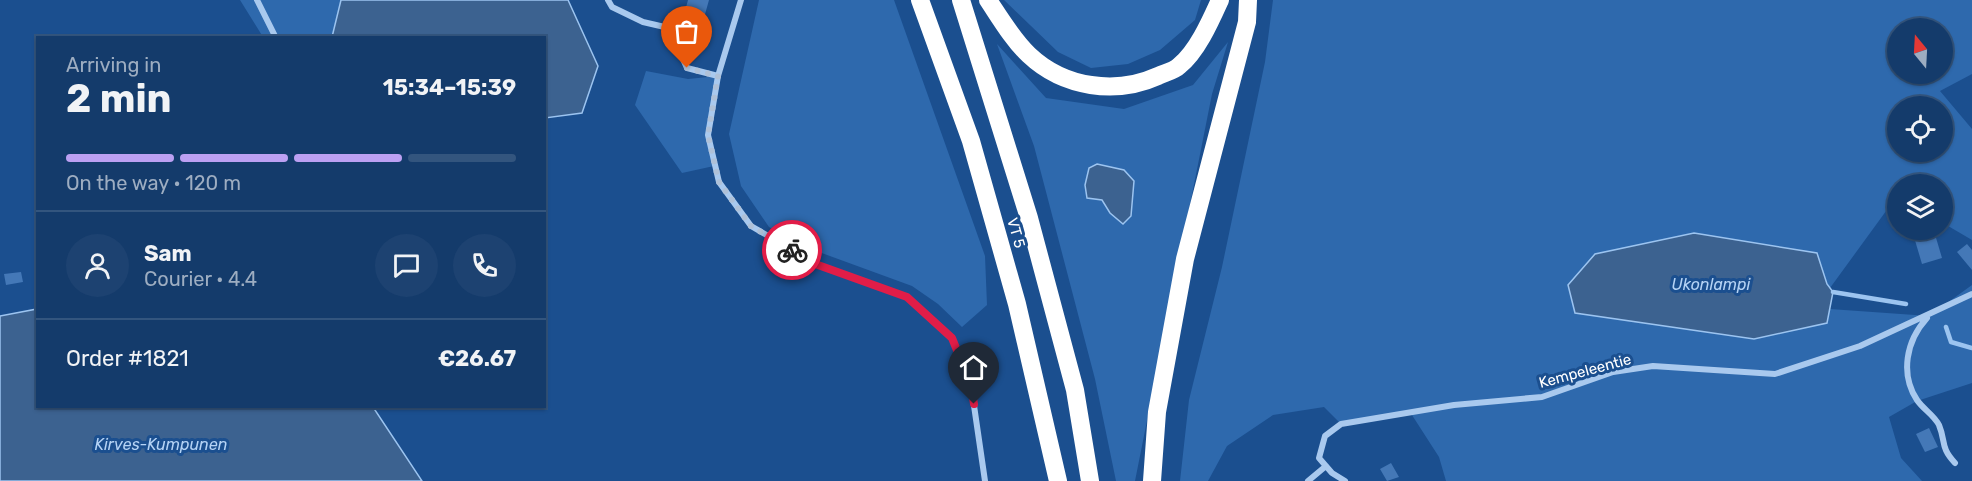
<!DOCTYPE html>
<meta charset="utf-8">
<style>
:root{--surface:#143b6b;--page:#1d4271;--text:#f1f3f6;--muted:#9dadc1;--line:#33557e;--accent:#bca0f2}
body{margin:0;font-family:Rubik,sans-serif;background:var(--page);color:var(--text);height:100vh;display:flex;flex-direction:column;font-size:22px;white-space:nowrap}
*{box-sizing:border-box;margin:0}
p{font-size:20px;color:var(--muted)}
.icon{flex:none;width:33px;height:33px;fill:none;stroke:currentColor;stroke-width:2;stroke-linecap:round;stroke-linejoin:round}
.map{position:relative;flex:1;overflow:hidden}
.panel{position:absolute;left:36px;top:36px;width:510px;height:372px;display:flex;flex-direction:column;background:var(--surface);border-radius:0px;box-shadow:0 2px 4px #0004,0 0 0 2px var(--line)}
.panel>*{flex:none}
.needle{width:39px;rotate:342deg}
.controls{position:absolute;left:1887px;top:18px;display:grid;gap:12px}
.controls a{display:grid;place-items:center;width:66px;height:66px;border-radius:50%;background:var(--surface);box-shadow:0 2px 4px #0004,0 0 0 2px var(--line);font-size:30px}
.pin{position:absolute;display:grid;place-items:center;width:51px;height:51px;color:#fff;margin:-62px -26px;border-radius:50% 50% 50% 0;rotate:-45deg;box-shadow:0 0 6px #0007}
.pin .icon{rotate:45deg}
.courier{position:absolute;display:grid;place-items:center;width:60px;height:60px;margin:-30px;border:4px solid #e11d48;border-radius:50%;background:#fff;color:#222;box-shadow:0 2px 8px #0007}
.headline em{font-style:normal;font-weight:700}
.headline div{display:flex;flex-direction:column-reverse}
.headline{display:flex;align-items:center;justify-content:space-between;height:102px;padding:0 30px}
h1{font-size:39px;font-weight:700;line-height:45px}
.bar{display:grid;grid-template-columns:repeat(4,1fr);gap:9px 6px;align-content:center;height:72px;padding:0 30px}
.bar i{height:8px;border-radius:4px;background:var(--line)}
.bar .selected{background:var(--accent)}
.bar p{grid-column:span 4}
.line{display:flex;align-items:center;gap:15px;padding:0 30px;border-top:2px solid var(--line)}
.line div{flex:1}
.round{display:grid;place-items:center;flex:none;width:63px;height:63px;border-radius:32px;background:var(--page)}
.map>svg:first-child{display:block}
.green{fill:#2e69ad;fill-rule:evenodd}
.water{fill:#3c6290;stroke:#9cc4f0;stroke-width:1.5}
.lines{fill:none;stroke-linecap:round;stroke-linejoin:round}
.stream{stroke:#9cc4f0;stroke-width:4.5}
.building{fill:#4478b7}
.minor{stroke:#a9c9ee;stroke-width:6}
.motorway{stroke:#fff;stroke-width:18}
.done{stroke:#afc1d8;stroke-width:6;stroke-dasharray:0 10.8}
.route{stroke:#e11d48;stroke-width:8}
.labels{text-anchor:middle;stroke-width:6;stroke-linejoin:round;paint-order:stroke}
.street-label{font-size:15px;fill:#fff;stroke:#1b4f8f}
.water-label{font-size:16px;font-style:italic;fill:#b5d3f5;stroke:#1b4f8f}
</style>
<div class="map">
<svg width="1972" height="481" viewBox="0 0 1972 481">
<rect width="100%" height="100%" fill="#1b4f8f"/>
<!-- green -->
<path class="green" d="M240 0H341L332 38 263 37Z
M759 0H894L985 256 987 305 962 327 938 304 912 286 808 248 769 227 741 186 729 134Z
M1004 0H1201L1195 20 1160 50 1128 64 1091 68 1058 52Z
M1273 0H1972V74L1940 91 1972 129V240L1943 223 1942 184H1898L1897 196 1830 288 1827 284 1677 326 1754 339 1826 323 1830 309 1929 316 1972 285V383L1917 401 1889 417 1901 458 1922 481H1446L1439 457 1410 412 1341 424 1324 407 1273 415 1227 446 1208 481H1180L1189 400 1222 267 1265 62ZM1898 28H1942V74H1898ZM1898 106H1942V152H1898Z
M1228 42 1212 94 1135 481H1116L1095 379 1034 146 997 44 1046 98 1124 109 1193 85ZM1098 164 1123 170 1134 181 1131 216 1111 213 1102 200 1085 185 1089 168Z
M646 71 688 79 718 76 708 135 714 166 682 173 635 105Z"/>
<!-- water -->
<path class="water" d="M341 0H568L598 66 582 113 545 118 544 38 332 37Z
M1097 164 1124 170 1134 181 1131 216 1123 224 1110 213 1102 200 1087 198 1085 185 1089 168Z
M1694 233 1817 253 1827 284 1833 292 1827 323 1754 339 1575 313 1568 285 1595 254Z
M37 309 38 406 373 407 422 481H0V316Z"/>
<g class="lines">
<!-- stream -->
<path class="stream" d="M1833 292 1906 304
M1946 327 1951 342 1972 348"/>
</g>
<!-- building -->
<path class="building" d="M688 0H709L702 25 683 19Z
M1934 231 1942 258 1922 264 1914 237Z
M1967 244 1972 250V270L1957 252Z
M21 272 23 282 6 285 4 274Z
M1929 428 1938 447 1925 452 1916 434Z
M1391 463 1399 477 1387 481 1380 469Z"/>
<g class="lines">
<!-- minor -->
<path class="minor" d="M257 0 276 38
M608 0 612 7 643 22 669 28 687 68 718 76
M741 0 718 76 708 135 719 182 751 226 818 265 907 297 952 338 971 385 985 481
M1927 318C1906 341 1900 374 1917 400 1923 409 1934 415 1939 425 1946 442 1940 447 1955 463
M1308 481 1326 466
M1345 481 1332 473 1319 458 1325 436 1341 424 1454 405 1542 397 1613 372 1653 366 1775 374 1860 346 1972 294"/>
<!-- motorway -->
<path class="motorway" d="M920 0 971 141 1017 304 1058 481
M961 0 1029 218 1075 390 1090 481
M988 0C1000 18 1013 40 1029 55 1064 88 1116 95 1158 76 1164 73 1174 71 1179 66 1197 52 1211 20 1220 0
M1152 481 1157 412 1185 259 1247 22 1248 0"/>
</g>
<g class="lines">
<!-- done -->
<path class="done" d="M687 68 718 76 708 135 719 182 751 226 792 250"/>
<!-- route -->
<path class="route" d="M792 250 818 265 907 297 952 338 971 385 974 404"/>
</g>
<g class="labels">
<!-- street labels -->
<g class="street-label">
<text transform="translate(1016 233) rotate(74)" y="5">VT 5</text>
<text transform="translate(1585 371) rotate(-15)" y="5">Kempeleentie</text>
</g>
<!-- water labels -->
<g class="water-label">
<text x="1711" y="290">Ukonlampi</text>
<text x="161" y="450">Kirves-Kumpunen</text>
</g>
</g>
</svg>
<div class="controls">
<a><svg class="needle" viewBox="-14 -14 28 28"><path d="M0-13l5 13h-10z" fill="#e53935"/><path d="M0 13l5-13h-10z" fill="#9dadc1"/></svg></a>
<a><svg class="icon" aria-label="locate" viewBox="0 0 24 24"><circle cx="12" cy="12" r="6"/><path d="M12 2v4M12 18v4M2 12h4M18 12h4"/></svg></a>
<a><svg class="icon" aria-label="layers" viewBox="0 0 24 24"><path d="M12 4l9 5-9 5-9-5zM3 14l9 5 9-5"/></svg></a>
</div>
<div class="pin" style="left:687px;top:68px;background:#ea580c"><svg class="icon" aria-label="bag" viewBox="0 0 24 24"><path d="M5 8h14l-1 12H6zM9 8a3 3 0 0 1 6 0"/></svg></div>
<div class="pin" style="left:974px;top:404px;background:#1f2937"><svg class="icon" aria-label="home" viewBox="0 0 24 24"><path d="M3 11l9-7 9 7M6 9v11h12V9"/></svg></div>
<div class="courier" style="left:792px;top:250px"><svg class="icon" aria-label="bike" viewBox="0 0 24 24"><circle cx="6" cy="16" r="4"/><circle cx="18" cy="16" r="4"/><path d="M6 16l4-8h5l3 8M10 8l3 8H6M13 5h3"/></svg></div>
<section class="panel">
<div class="headline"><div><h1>2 min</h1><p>Arriving in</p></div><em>15:34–15:39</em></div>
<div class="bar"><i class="selected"></i><i class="selected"></i><i class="selected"></i><i></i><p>On the way · 120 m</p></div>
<div class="line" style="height:108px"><a class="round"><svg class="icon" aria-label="person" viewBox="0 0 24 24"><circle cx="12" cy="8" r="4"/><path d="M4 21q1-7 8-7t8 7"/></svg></a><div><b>Sam</b><p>Courier · 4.4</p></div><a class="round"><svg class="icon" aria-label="chat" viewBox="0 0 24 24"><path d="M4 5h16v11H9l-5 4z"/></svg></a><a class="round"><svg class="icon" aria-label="phone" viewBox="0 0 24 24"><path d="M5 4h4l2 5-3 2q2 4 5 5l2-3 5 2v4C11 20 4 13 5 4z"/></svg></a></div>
<div class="line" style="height:78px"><div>Order #1821</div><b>€26.67</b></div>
</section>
</div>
